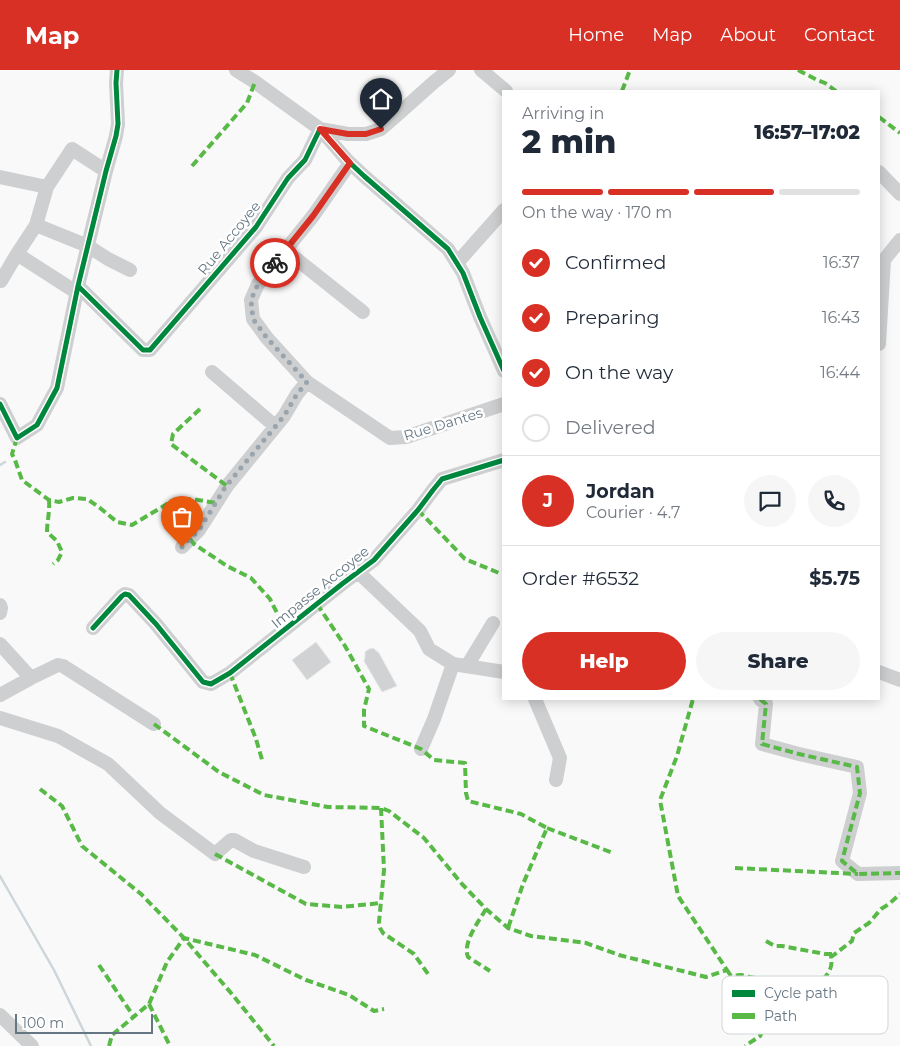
<!DOCTYPE html>
<meta charset="utf-8">
<style>
:root{--surface:#fff;--page:#f6f6f7;--text:#1f2937;--muted:#747a83;--line:#e0e1e3;--accent:#d93025}
body{margin:0;font-family:Montserrat,sans-serif;background:var(--page);color:var(--text);height:100vh;display:flex;flex-direction:column;font-size:19px;white-space:nowrap}
*{box-sizing:border-box;margin:0}
p{font-size:16px;color:var(--muted)}
.icon{flex:none;width:28px;height:28px;fill:none;stroke:currentColor;stroke-width:2;stroke-linecap:round;stroke-linejoin:round}
.map{position:relative;flex:1;overflow:hidden}
.drawer{position:absolute;left:502px;top:20px;width:378px;height:610px;display:flex;flex-direction:column;background:var(--surface);border-radius:0px;box-shadow:0 2px 12px #0003}
.drawer>*{flex:none}
.scale{position:absolute;left:15px;bottom:12px;width:138px;box-sizing:border-box;padding-left:5px;border:2px solid #657683;border-top:0;font-size:14px;line-height:18px;white-space:nowrap;color:#657683;-webkit-text-stroke:4px #fff;paint-order:stroke}
.pin{position:absolute;display:grid;place-items:center;width:42px;height:42px;color:#fff;margin:-51px -21px;border-radius:50% 50% 50% 0;rotate:-45deg;box-shadow:0 0 5px #0007}
.pin .icon{rotate:45deg}
.courier{position:absolute;display:grid;place-items:center;width:50px;height:50px;margin:-25px;border:4px solid #d93025;border-radius:50%;background:#fff;color:#222;box-shadow:0 1px 6px #0007}
.overview em{font-style:normal;font-weight:800}
.overview div{display:flex;flex-direction:column-reverse}
.overview{display:flex;align-items:center;justify-content:space-between;height:85px;padding:0 20px}
h1{font-size:32px;font-weight:800;line-height:38px}
.bar{display:grid;grid-template-columns:repeat(4,1fr);gap:8px 5px;align-content:center;height:60px;padding:0 20px}
.bar i{height:6px;border-radius:4px;background:var(--line)}
.bar .current{background:var(--accent)}
.bar p{grid-column:span 4}
.line{display:flex;align-items:center;gap:12px;padding:0 20px;border-top:1px solid var(--line)}
.line div{flex:1}
.round{display:grid;place-items:center;flex:none;width:52px;height:52px;border-radius:26px;background:var(--page)}
ol{padding:0 20px;list-style:none}
li{display:flex;align-items:center;gap:15px;height:55px}
li p{margin-inline-start:auto}
li .icon{padding:5px;border-radius:50%;background:var(--accent);color:#fff;stroke-width:4}
li:last-child{color:var(--muted)}
li i{width:28px;height:28px;border:2px solid var(--line);border-radius:50%}
.button{display:flex;gap:10px;margin-top:auto;padding:10px 20px}
.button a{flex:1;height:58px;border-radius:30px;background:var(--accent);color:#fff;font-size:20px;font-weight:800;line-height:58px;text-align:center}
.button a+a{background:var(--page);color:var(--text)}
header{display:flex;align-items:center;gap:30px;box-sizing:border-box;height:70px;padding:0 25px;background:var(--accent);color:#fff}
header strong{font-size:24px}
nav{display:flex;gap:28px;margin-inline-start:auto;font-size:18px}
.map>svg:first-child{display:block}
.lines{fill:none;stroke-linecap:round;stroke-linejoin:round}
.stream{stroke:#ced6d9;stroke-width:2.5}
.building{fill:#d0d2d3;stroke:#e8e8e8}
.minor{stroke:#cecfd0;stroke-width:14}
.quiet{stroke:#58b947;stroke-width:4;stroke-dasharray:8 4;stroke-linecap:butt}
.cycleway-casing{stroke:#fff;stroke-width:8}
.cycleway{stroke:#00873e;stroke-width:5}
.done{stroke:#99a4ac;stroke-width:5;stroke-dasharray:0 9}
.route{stroke:#d93025;stroke-width:6}
.labels{text-anchor:middle;stroke-width:5;stroke-linejoin:round;paint-order:stroke}
.street-label{font-size:14px;fill:#657683;stroke:#fff}
.key{fill:#fff;stroke:#d1d6da;stroke-width:1}
.key-label{font-size:14px;fill:#657683}
</style>
<header>
<strong>Map</strong>
<nav><a>Home</a><a>Map</a><a>About</a><a>Contact</a></nav>
</header>
<div class="map">
<svg width="900" height="976" viewBox="0 0 900 976">
<rect width="100%" height="100%" fill="#f9f9f9"/>
<g class="lines">
<!-- stream -->
<path class="stream" d="M0 395 5 392
M0 806 54 900 91 976"/>
</g>
<!-- building -->
<path class="building" d="M316 572 331 592 307 610 292 590Z
M373 578 379 583 397 616 382 622 364 591 365 587V582L369 579Z"/>
<g class="lines">
<!-- minor -->
<path class="minor" d="M236 0 255 12 320 59 348 64H366L381 59 397 45 434 12 449 0
M481 0 506 21
M879 102 900 124
M0 107 47 117
M36 155 88 176 108 189 130 200
M285 180 363 242
M17 184 76 222
M457 193 504 140
M1 211 17 184 36 155 47 117 72 79 106 101
M78 216 143 280H150L256 157 288 108 305 90 320 59 347 90 364 106 448 179 463 203 480 247 504 301
M879 274 884 190 900 170
M212 302 275 356
M307 312 267 268 253 249 251 230 258 214 313 146 350 93
M0 334 17 368 37 355 57 318 78 216 106 101 116 66 118 54 116 13 117 0
M182 477 199 460 227 416 284 346 297 324 307 312 390 368 406 367 504 334
M358 502 420 561 429 579 453 594 504 602
M0 535 1 538 0 543
M93 558 122 526 125 524 129 525 156 554 203 612 211 614 230 603 342 514 374 490 418 440 433 420 442 409 504 390
M0 574 31 608 58 595 63 596 154 654
M467 596 493 553
M879 602 900 610
M0 625 31 608
M535 629 560 688 556 710
M760 629 766 634 762 674 799 684 857 697 860 723 842 791 858 804 900 803
M0 648 58 666 108 694 160 743 215 784 231 770H234L254 781 304 797
M421 679 434 649 453 594
M0 945 32 976"/>
<!-- quiet -->
<path class="quiet" d="M798 0 817 10 825 13 836 21
M622 21 630 0
M879 47 900 63
M192 96 247 33 255 12
M200 339 173 364 171 374 227 416
M17 368 12 384 15 390 22 410 49 430 59 432 73 428 87 429 100 438 117 452 132 455 172 431 193 429 216 433
M49 430C50 442 47 451 47 462L57 471 62 482 58 490 53 494
M418 440 465 489 499 503
M190 469 194 474 227 496 251 508 270 529 283 555 286 559
M317 534 345 576 369 619 364 640V656L421 679 434 690 465 693 466 723 468 731 521 744 547 758 523 814 508 858
M230 603 256 669 263 693
M760 629 766 634 762 674 799 684 857 697 860 723 842 791 858 804 900 803
M154 654 219 702 264 725 328 737 381 738 389 741 424 768 462 814 486 839 508 858 531 866 586 873 619 885 706 907 727 900 678 826 660 730 677 686 693 629
M40 719 62 736 82 776 141 824 184 868 231 923 274 976
M381 738 384 800 379 852 380 858 383 863 414 884 428 904
M547 758 613 783
M215 784 306 834 342 837 381 833
M735 798 858 804
M486 839C479 851 462 873 468 887L490 901
M766 871 775 876H782L825 884H834
M99 895 134 947
M727 900 731 906 741 905 755 908 753 920 758 922 762 932 756 935 759 940 755 956 762 962 760 966 745 976
M755 908 765 912 793 913 815 917C824 908 834 901 831 887L852 871 854 863 869 853 881 839 889 834 900 824
M149 934 170 976
M109 976 112 965 149 934 167 892 184 868 255 885 306 910 349 925 374 941 384 939"/>
<!-- cycleway casing -->
<g class="cycleway-casing">
<path id="cycleway" d="M78 216 143 280H150L256 157 288 108 305 90 320 59 347 90 364 106 448 179 463 203 480 247 504 301
M0 334 17 368 37 355 57 318 78 216 106 101 116 66 118 54 116 13 117 0
M93 558 122 526 125 524 129 525 156 554 203 612 211 614 230 603 342 514 374 490 418 440 433 420 442 409 504 390"/>
</g>
<!-- cycleway -->
<use href="#cycleway" class="cycleway"/>
</g>
<g class="lines">
<!-- done -->
<path class="done" d="M182 477 199 460 226 416 284 346 297 324 307 312 267 268 253 249 251 230 258 214 275 193"/>
<!-- route -->
<path class="route" d="M275 193 313 146 350 93 320 59 348 64H366L381 59"/>
</g>
<g class="labels">
<!-- street labels -->
<g class="street-label">
<text transform="translate(229 168) rotate(-51)" y="5">Rue Accoyee</text>
<text transform="translate(443 354) rotate(-17)" y="5">Rue Dantes</text>
<text transform="translate(320 517) rotate(-39)" y="5">Impasse Accoyee</text>
</g>
</g>
<!-- legend -->
<rect x="722" y="906" width="166" height="58" rx="8" class="key"/>
<rect x="732" y="920" width="23" height="7" fill="#00873e"/>
<rect x="732" y="943" width="23" height="6" fill="#58b947"/>
<g class="key-label">
<text x="764" y="928">Cycle path</text>
<text x="764" y="951">Path</text>
</g>
</svg>
<div class="scale">100 m</div>
<div class="pin" style="left:182px;top:477px;background:#ea580c"><svg class="icon" aria-label="bag" viewBox="0 0 24 24"><path d="M5 8h14l-1 12H6zM9 8a3 3 0 0 1 6 0"/></svg></div>
<div class="pin" style="left:381px;top:59px;background:#1f2937"><svg class="icon" aria-label="home" viewBox="0 0 24 24"><path d="M3 11l9-7 9 7M6 9v11h12V9"/></svg></div>
<div class="courier" style="left:275px;top:193px"><svg class="icon" aria-label="bike" viewBox="0 0 24 24"><circle cx="6" cy="16" r="4"/><circle cx="18" cy="16" r="4"/><path d="M6 16l4-8h5l3 8M10 8l3 8H6M13 5h3"/></svg></div>
<section class="drawer">
<div class="overview"><div><h1>2 min</h1><p>Arriving in</p></div><em>16:57–17:02</em></div>
<div class="bar"><i class="current"></i><i class="current"></i><i class="current"></i><i></i><p>On the way · 170 m</p></div>
<ol>
<li><svg class="icon" aria-label="check" viewBox="0 0 24 24"><path d="M5 12l5 5 9-10"/></svg>Confirmed<p>16:37</p></li>
<li><svg class="icon" aria-label="check" viewBox="0 0 24 24"><path d="M5 12l5 5 9-10"/></svg>Preparing<p>16:43</p></li>
<li><svg class="icon" aria-label="check" viewBox="0 0 24 24"><path d="M5 12l5 5 9-10"/></svg>On the way<p>16:44</p></li>
<li><i></i>Delivered</li>
</ol>
<div class="line" style="height:90px"><b class="round" style="background:var(--accent);color:#fff">J</b><div><b>Jordan</b><p>Courier · 4.7</p></div><a class="round"><svg class="icon" aria-label="chat" viewBox="0 0 24 24"><path d="M4 5h16v11H9l-5 4z"/></svg></a><a class="round"><svg class="icon" aria-label="phone" viewBox="0 0 24 24"><path d="M5 4h4l2 5-3 2q2 4 5 5l2-3 5 2v4C11 20 4 13 5 4z"/></svg></a></div>
<div class="line" style="height:65px"><div>Order #6532</div><b>$5.75</b></div>
<div class="button"><a>Help</a><a>Share</a></div>
</section>
</div>
